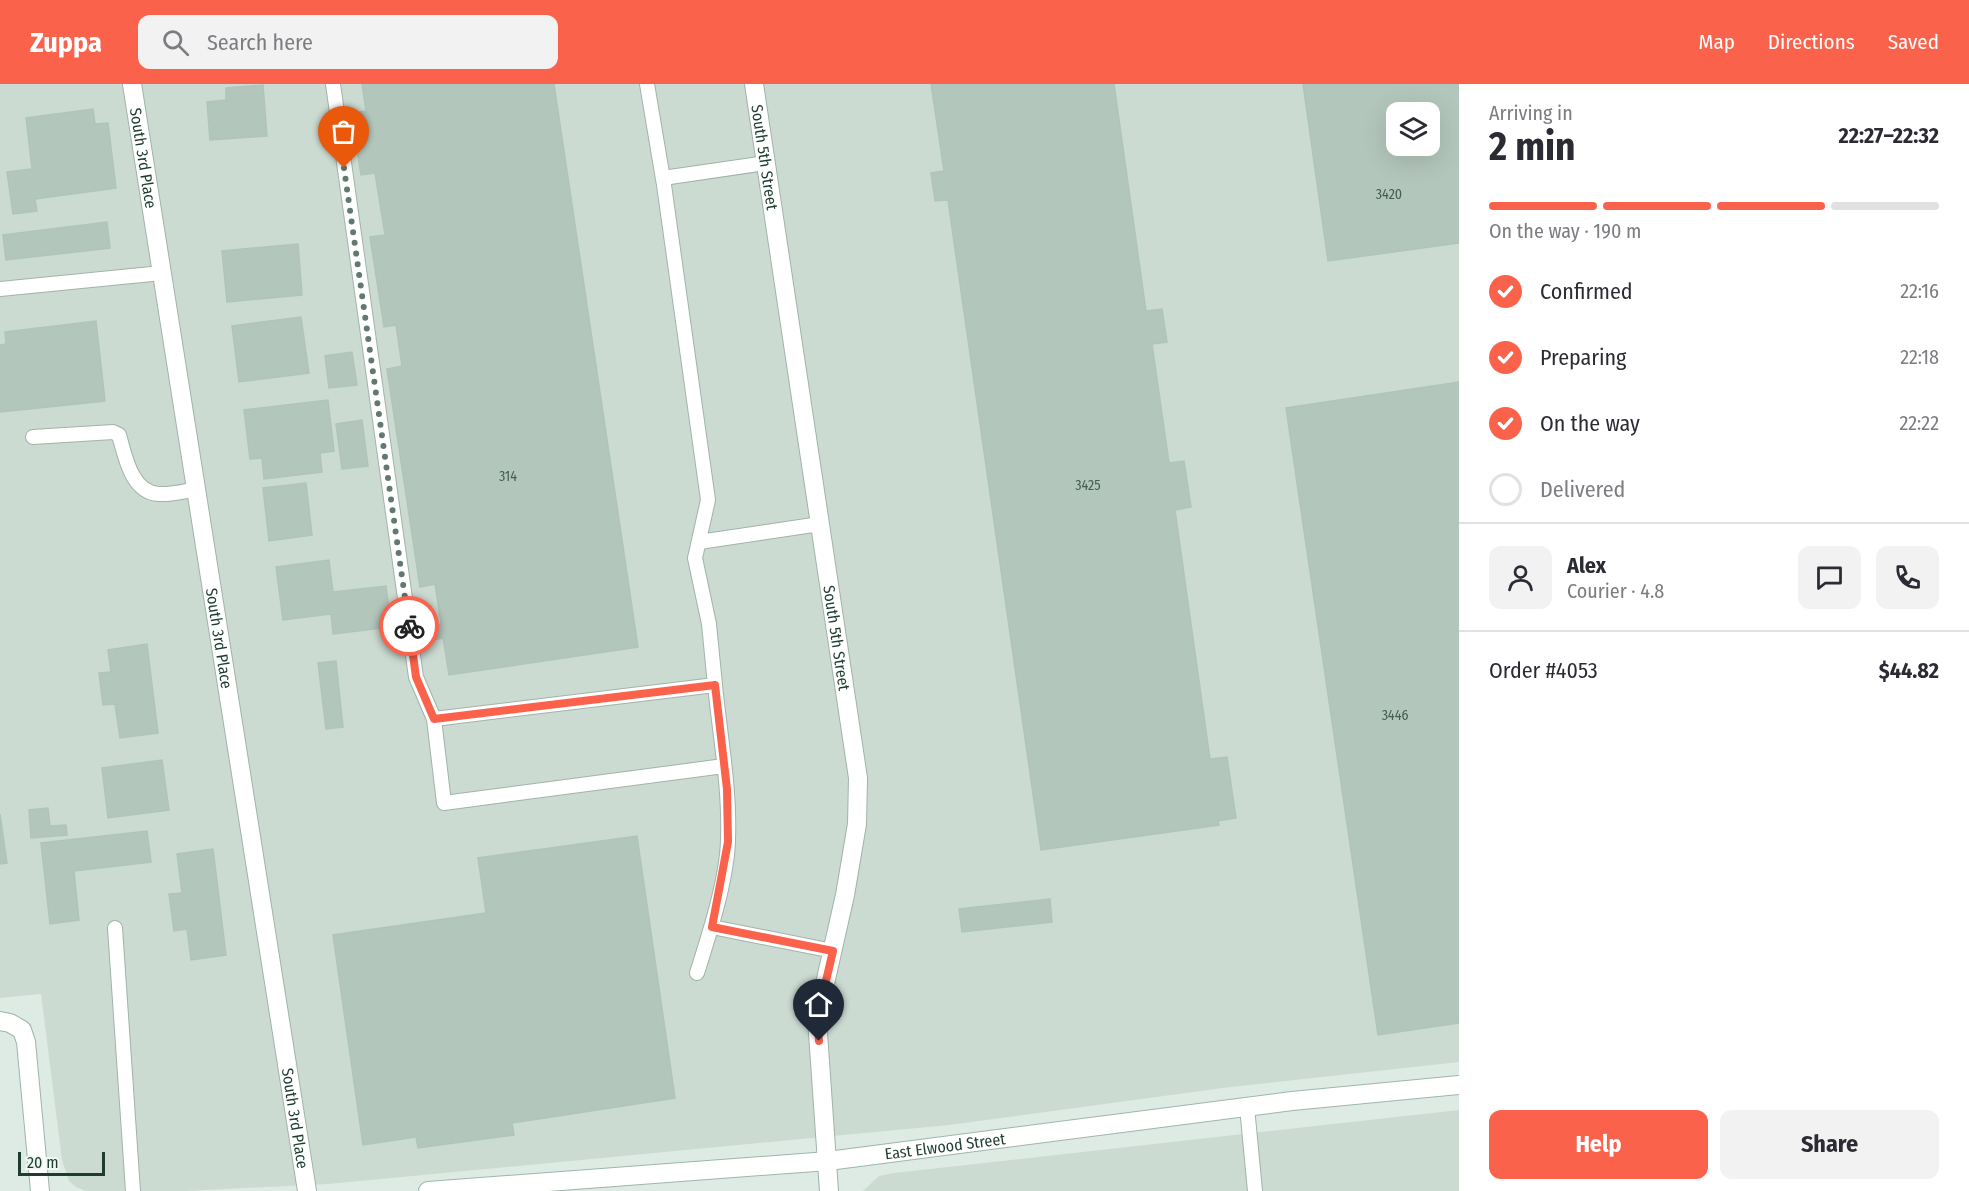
<!DOCTYPE html>
<meta charset="utf-8">
<style>
:root{--surface:#fff;--page:#f2f2f3;--text:#2b2b33;--muted:#7c7c81;--line:#e1e1e2;--accent:#fb624c}
body{margin:0;font-family:"Fira Sans Condensed",sans-serif;background:var(--page);color:var(--text);height:100vh;display:flex;flex-direction:column;font-size:22px;white-space:nowrap}
*{box-sizing:border-box;margin:0}
p{font-size:20px;color:var(--muted)}
.icon{flex:none;width:33px;height:33px;fill:none;stroke:currentColor;stroke-width:2;stroke-linecap:round;stroke-linejoin:round}
.map{position:relative;flex:1;overflow:hidden}
.side{display:flex;flex-direction:column;background:var(--surface);width:510px}
.side>*{flex:none}
.controls{position:absolute;left:1386px;top:18px;display:grid;gap:12px}
.controls a{display:grid;place-items:center;width:54px;height:54px;border-radius:12px;background:var(--surface);box-shadow:0 6px 24px #0002;font-size:30px}
.scale{position:absolute;left:18px;bottom:15px;width:87px;box-sizing:border-box;padding-left:6px;border:3px solid #1e3c30;border-top:0;font-size:16px;line-height:21px;white-space:nowrap;color:#1e3c30;-webkit-text-stroke:4px #eff7f2;paint-order:stroke}
.pin{position:absolute;display:grid;place-items:center;width:51px;height:51px;color:#fff;margin:-62px -26px;border-radius:50% 50% 50% 0;rotate:-45deg;box-shadow:0 0 6px #0007}
.pin .icon{rotate:45deg}
.courier{position:absolute;display:grid;place-items:center;width:60px;height:60px;margin:-30px;border:4px solid #fb624c;border-radius:50%;background:#fff;color:#222;box-shadow:0 2px 8px #0007}
.summary em{font-style:normal;font-weight:700}
.summary div{display:flex;flex-direction:column-reverse}
.summary{display:flex;align-items:center;justify-content:space-between;height:102px;padding:0 30px}
h1{font-size:39px;font-weight:700;line-height:45px}
.bar{display:grid;grid-template-columns:repeat(4,1fr);gap:9px 6px;align-content:center;height:72px;padding:0 30px}
.bar i{height:8px;border-radius:4px;background:var(--line)}
.bar .on{background:var(--accent)}
.bar p{grid-column:span 4}
.line{display:flex;align-items:center;gap:15px;padding:0 30px;border-top:2px solid var(--line)}
.line div{flex:1}
.round{display:grid;place-items:center;flex:none;width:63px;height:63px;border-radius:12px;background:var(--page)}
ol{padding:0 30px;list-style:none}
li{display:flex;align-items:center;gap:18px;height:66px}
li p{margin-inline-start:auto}
li .icon{padding:6px;border-radius:50%;background:var(--accent);color:#fff;stroke-width:4}
li:last-child{color:var(--muted)}
li i{width:33px;height:33px;border:3px solid var(--line);border-radius:50%}
.primary-button{display:flex;gap:12px;margin-top:auto;padding:12px 30px}
.primary-button a{flex:1;height:69px;border-radius:12px;background:var(--accent);color:#fff;font-size:24px;font-weight:700;line-height:69px;text-align:center}
.primary-button a+a{background:var(--page);color:var(--text)}
header{display:flex;align-items:center;gap:36px;box-sizing:border-box;height:84px;padding:0 30px;background:var(--accent);color:#fff}
header strong{font-size:28px}
nav{display:flex;gap:33px;margin-inline-start:auto;font-size:21px}
.search{width:420px;height:54px;background:var(--page);display:flex;align-items:center;gap:15px;box-sizing:border-box;padding:0 21px;border-radius:12px;color:var(--muted);font-size:22px}
main{display:flex;flex:1;min-height:0}
.map>svg:first-child{display:block}
.built{fill:#ccdbd2;fill-rule:evenodd}
.building{fill:#b3c6bc;stroke:#b0c5ba;stroke-width:1.5;fill-rule:evenodd}
.lines{fill:none;stroke-linecap:round;stroke-linejoin:round}
.lane-casing{stroke:#a1b3aa;stroke-width:16}
.street-casing{stroke:#a1b3aa;stroke-width:20}
.secondary-casing{stroke:#9cb7aa;stroke-width:20}
.lane{stroke:#fff;stroke-width:14}
.street{stroke:#fff;stroke-width:18}
.secondary{stroke:#fff;stroke-width:18}
.done{stroke:#61796f;stroke-width:6;stroke-dasharray:0 10.8}
.route{stroke:#fb624c;stroke-width:8}
.labels{text-anchor:middle;stroke-width:6;stroke-linejoin:round;paint-order:stroke}
.number-label{font-size:14px;fill:#435e53}
.street-label{font-size:16px;fill:#1e3c30;stroke:#eff7f2}
</style>
<header>
<strong>Zuppa</strong>
<div class="search"><svg class="icon" aria-label="search" viewBox="0 0 24 24"><circle cx="10" cy="10" r="6"/><path d="M15 15l6 6"/></svg>Search here</div>
<nav><a>Map</a><a>Directions</a><a>Saved</a></nav>
</header>
<main>
<div class="map">
<svg width="1459" height="1107" viewBox="0 0 1459 1107">
<rect width="100%" height="100%" fill="#deebe4"/>
<!-- built -->
<path class="built" d="M0 0H1459V978L1223 1004 949 1041 328 1100 187 1107H86L76 1103 69 1097 62 1076 41 910 0 914ZM1396 28H1430V62H1396Z
M1459 1026V1107H863L879 1092 894 1089Z"/>
<!-- building -->
<path class="building" d="M362 0H554L638 563 449 591 443 554 426 557 424 542 441 540 435 500 420 503 387 285 402 282 396 241 384 243 370 153 385 151 375 89 361 91 354 47 353 29 366 27Z
M931 0H1114L1146 227 1162 225 1167 258 1152 260 1169 379 1184 377 1191 423 1175 426 1210 675 1227 673 1236 734 1218 737 1219 741 1041 766 948 116 935 117 931 89 944 87Z
M1303 0H1459V159L1328 177ZM1396 28H1430V62H1396Z
M263 1 267 52 210 56 207 18 226 16V4Z
M93 25 95 40 108 39 116 104 35 115 37 127 13 130 7 88 32 85 26 34Z
M107 138 110 164 6 176 3 151Z
M298 160 302 211 227 218 222 167Z
M301 233 309 289 239 298 232 242Z
M96 237 105 317 0 328V261L6 260 5 248Z
M352 268 357 301 329 304 325 272Z
M1459 298V939L1378 951 1286 324Z
M328 316 334 367 320 369 322 388 264 395 262 374 250 375 244 326Z
M362 336 368 382 342 385 336 340Z
M306 399 312 451 269 457 263 404Z
M329 476 333 508 386 502 391 543 333 550 331 530 283 536 276 483Z
M147 560 158 649 120 654 115 620 103 621 99 589 111 588 108 566Z
M336 577 343 643 326 645 318 579Z
M162 676 169 726 108 734 102 684Z
M48 724 50 742 66 741 67 751 31 754 29 726Z
M0 730 7 779 0 780Z
M147 747 151 778 74 787 79 836 50 840 41 759Z
M637 752 675 1014 512 1039 514 1051 418 1064 416 1053 363 1061 333 851 486 829 478 774Z
M213 765 226 871 191 876 187 845 174 847 169 810 182 809 177 770Z
M1050 815 1052 838 962 848 959 825Z"/>
<g class="lines">
<!-- lane casing -->
<g class="lane-casing">
<path id="lane" d="M333 0 416 593 434 635 715 601 709 540 695 474 708 416 664 101 647 0
M663 94 766 79
M0 205 162 189
M33 353 113 348 119 351C125 371 131 409 159 410 171 411 185 407 197 405
M699 458 820 440
M434 635 444 719 724 682
M712 843 833 867
M115 844 133 1107
M697 889C709 851 727 796 728 756 730 704 720 652 715 601
M1247 1023 1255 1107"/>
</g>
<!-- street casing -->
<g class="street-casing">
<g id="street">
<path id="s1" d="M132 0 307 1107"/>
<path id="s2" d="M754 0 858 694 857 740 845 811 817 935 829 1107"/>
</g>
</g>
<!-- secondary casing -->
<g class="secondary-casing">
<g id="secondary">
<path d="M0 937 10 939 22 946 26 958 40 1107"/>
<path id="s3" d="M428 1107 828 1077 1292 1017 1459 1001"/>
</g>
</g>
<!-- lane -->
<use href="#lane" class="lane"/>
<!-- street -->
<use href="#street" class="street"/>
<!-- secondary -->
<use href="#secondary" class="secondary"/>
</g>
<g class="lines">
<!-- done -->
<path class="done" d="M344 84 409 542"/>
<!-- route -->
<path class="route" d="M409 542 416 593 434 635 715 601 727 705 728 758 712 843 833 867 817 935 819 957"/>
</g>
<g class="labels">
<!-- number labels -->
<g class="number-label">
<text x="1389" y="115">3420</text>
<text x="508" y="397">314</text>
<text x="1088" y="406">3425</text>
<text x="1395" y="636">3446</text>
</g>
<!-- street labels -->
<g class="street-label">
<text dy="6" stroke="none"><textPath href="#s1" startOffset="75">South 3rd Place</textPath></text>
<text dy="6" stroke="none"><textPath href="#s2" startOffset="74">South 5th Street</textPath></text>
<text dy="6" stroke="none"><textPath href="#s1" startOffset="561">South 3rd Place</textPath></text>
<text dy="6" stroke="none"><textPath href="#s2" startOffset="560">South 5th Street</textPath></text>
<text dy="6" stroke="none"><textPath href="#s1" startOffset="1047">South 3rd Place</textPath></text>
<text dy="6" stroke="none"><textPath href="#s3" startOffset="519">East Elwood Street</textPath></text>
</g>
</g>
</svg>
<div class="controls">
<a><svg class="icon" aria-label="layers" viewBox="0 0 24 24"><path d="M12 4l9 5-9 5-9-5zM3 14l9 5 9-5"/></svg></a>
</div>
<div class="scale">20 m</div>
<div class="pin" style="left:344px;top:84px;background:#ea580c"><svg class="icon" aria-label="bag" viewBox="0 0 24 24"><path d="M5 8h14l-1 12H6zM9 8a3 3 0 0 1 6 0"/></svg></div>
<div class="pin" style="left:819px;top:957px;background:#1f2937"><svg class="icon" aria-label="home" viewBox="0 0 24 24"><path d="M3 11l9-7 9 7M6 9v11h12V9"/></svg></div>
<div class="courier" style="left:409px;top:542px"><svg class="icon" aria-label="bike" viewBox="0 0 24 24"><circle cx="6" cy="16" r="4"/><circle cx="18" cy="16" r="4"/><path d="M6 16l4-8h5l3 8M10 8l3 8H6M13 5h3"/></svg></div>
</div>
<section class="side">
<div class="summary"><div><h1>2 min</h1><p>Arriving in</p></div><em>22:27–22:32</em></div>
<div class="bar"><i class="on"></i><i class="on"></i><i class="on"></i><i></i><p>On the way · 190 m</p></div>
<ol>
<li><svg class="icon" aria-label="check" viewBox="0 0 24 24"><path d="M5 12l5 5 9-10"/></svg>Confirmed<p>22:16</p></li>
<li><svg class="icon" aria-label="check" viewBox="0 0 24 24"><path d="M5 12l5 5 9-10"/></svg>Preparing<p>22:18</p></li>
<li><svg class="icon" aria-label="check" viewBox="0 0 24 24"><path d="M5 12l5 5 9-10"/></svg>On the way<p>22:22</p></li>
<li><i></i>Delivered</li>
</ol>
<div class="line" style="height:108px"><a class="round"><svg class="icon" aria-label="person" viewBox="0 0 24 24"><circle cx="12" cy="8" r="4"/><path d="M4 21q1-7 8-7t8 7"/></svg></a><div><b>Alex</b><p>Courier · 4.8</p></div><a class="round"><svg class="icon" aria-label="chat" viewBox="0 0 24 24"><path d="M4 5h16v11H9l-5 4z"/></svg></a><a class="round"><svg class="icon" aria-label="phone" viewBox="0 0 24 24"><path d="M5 4h4l2 5-3 2q2 4 5 5l2-3 5 2v4C11 20 4 13 5 4z"/></svg></a></div>
<div class="line" style="height:78px"><div>Order #4053</div><b>$44.82</b></div>
<div class="primary-button"><a>Help</a><a>Share</a></div>
</section>
</main>
